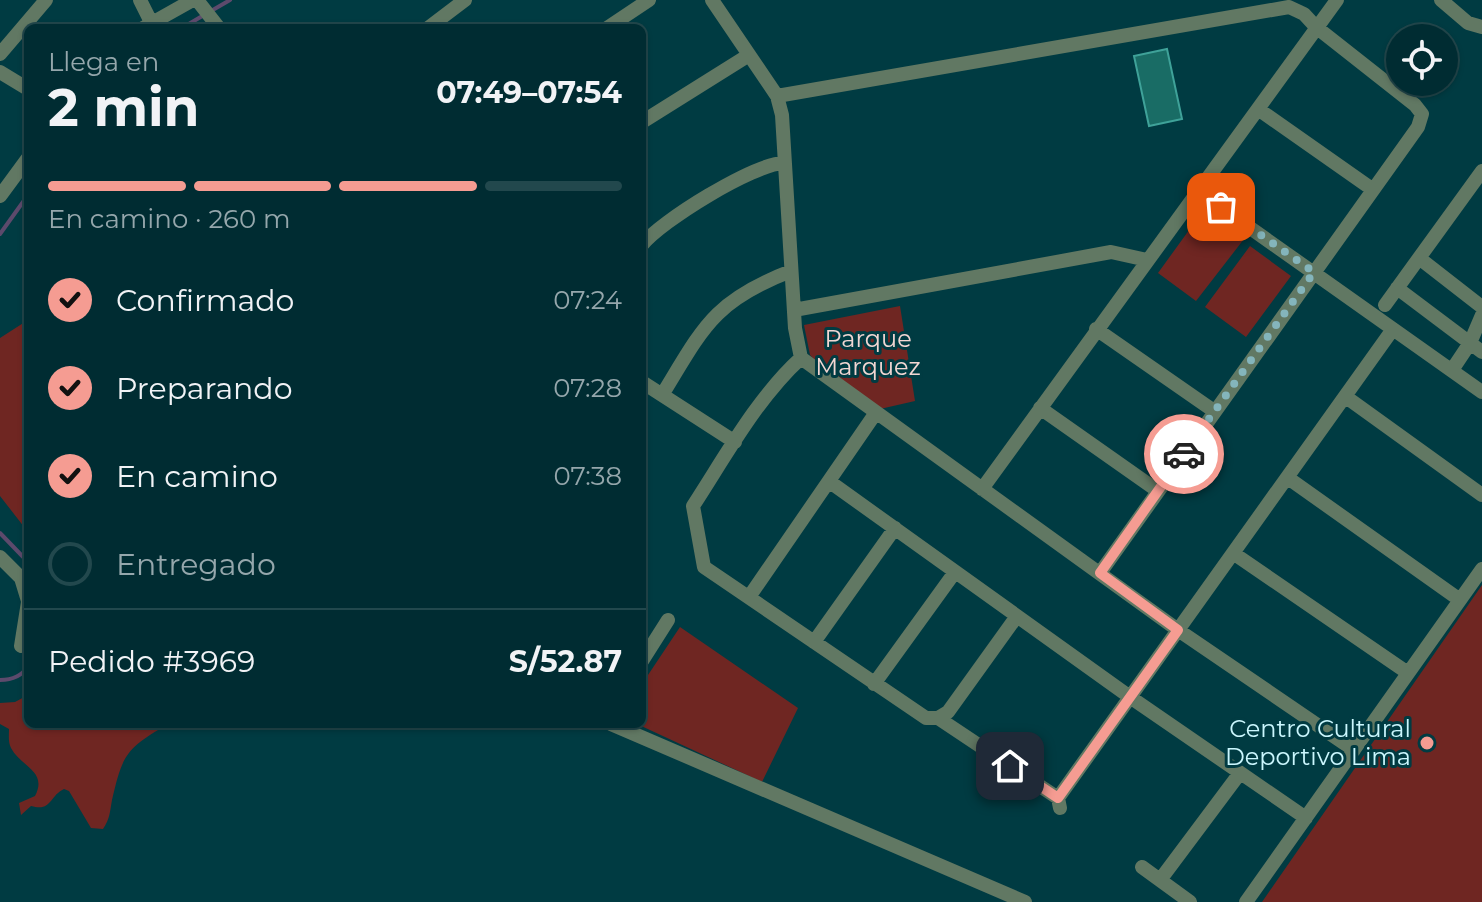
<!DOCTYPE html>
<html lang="es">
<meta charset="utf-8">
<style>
:root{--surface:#002c32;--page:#0e383e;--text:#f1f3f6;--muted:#95a7ac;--line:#22484d;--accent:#f59c92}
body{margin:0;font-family:Montserrat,sans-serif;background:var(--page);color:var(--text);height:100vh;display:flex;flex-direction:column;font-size:30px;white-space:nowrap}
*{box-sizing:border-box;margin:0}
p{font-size:26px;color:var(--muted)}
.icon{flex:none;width:44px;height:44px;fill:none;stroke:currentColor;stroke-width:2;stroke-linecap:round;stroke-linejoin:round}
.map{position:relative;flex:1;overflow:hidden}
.drawer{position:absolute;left:24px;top:24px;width:622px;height:704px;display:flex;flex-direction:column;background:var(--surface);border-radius:12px;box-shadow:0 2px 6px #0004,0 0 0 2px var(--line)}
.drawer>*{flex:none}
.fabs{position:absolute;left:1386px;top:24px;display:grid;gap:16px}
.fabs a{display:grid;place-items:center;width:72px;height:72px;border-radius:50%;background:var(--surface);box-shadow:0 2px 6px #0004,0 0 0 2px var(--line);font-size:40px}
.pin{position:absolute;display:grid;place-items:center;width:68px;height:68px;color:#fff;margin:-34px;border-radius:16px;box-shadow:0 4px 12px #0006}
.courier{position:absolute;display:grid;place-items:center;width:80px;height:80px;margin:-40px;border:6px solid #f59c92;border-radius:50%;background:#fff;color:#222;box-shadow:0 2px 10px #0007}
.overview em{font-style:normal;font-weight:700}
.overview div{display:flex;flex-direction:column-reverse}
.overview{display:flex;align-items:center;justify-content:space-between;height:136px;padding:0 24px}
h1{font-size:52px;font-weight:700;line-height:60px}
.bar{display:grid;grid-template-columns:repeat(4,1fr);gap:12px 8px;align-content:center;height:96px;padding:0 24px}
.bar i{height:10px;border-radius:6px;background:var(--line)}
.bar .active{background:var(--accent)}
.bar p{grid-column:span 4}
.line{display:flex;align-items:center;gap:20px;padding:0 24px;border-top:2px solid var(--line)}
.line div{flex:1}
ol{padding:0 24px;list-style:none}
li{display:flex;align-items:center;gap:24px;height:88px}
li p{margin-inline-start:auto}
li .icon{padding:8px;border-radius:50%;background:var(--accent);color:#111;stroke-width:4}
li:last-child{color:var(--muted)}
li i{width:44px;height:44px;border:4px solid var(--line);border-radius:50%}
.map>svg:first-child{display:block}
.green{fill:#6f2622}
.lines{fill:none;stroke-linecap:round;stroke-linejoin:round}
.stream{stroke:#5c4a6c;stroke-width:4}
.building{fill:#196c65;stroke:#3fa299;stroke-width:2}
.minor{stroke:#617863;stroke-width:14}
.done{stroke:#84b5bc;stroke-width:8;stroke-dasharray:0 14.4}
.route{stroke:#f59c92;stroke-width:10}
.poi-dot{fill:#f59c92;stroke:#003b42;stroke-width:3}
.labels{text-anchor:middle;stroke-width:6;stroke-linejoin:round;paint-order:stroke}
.park-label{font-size:24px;fill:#f3d7d3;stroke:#003b42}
.poi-label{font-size:24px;fill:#cbf7fe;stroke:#003b42;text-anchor:end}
</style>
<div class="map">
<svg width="1482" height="902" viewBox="0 0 1482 902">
<rect width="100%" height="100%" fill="#003b42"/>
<!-- green -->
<path class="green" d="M1208 220H1218L1244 239 1196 301 1158 273 1192 226Z
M1250 246 1291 276 1246 337 1205 307Z
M900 306 915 401 880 409 822 368 810 355 804 325Z
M28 320V532L0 496V338Z
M1482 585V902H1262Z
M680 627 798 708 762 782 637 724H642V684Z
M28 695V724H168C126 749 123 753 112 800 110 811 110 819 103 829L91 828 69 791 64 789C49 796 52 812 31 806L21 815 19 803 35 796C48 771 21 767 11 748 8 742 9 736 9 729L0 724V703L15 702Z"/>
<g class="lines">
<!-- stream -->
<path class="stream" d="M211 11 230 0
M182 28 204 15
M0 234 28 195
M0 533 28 562
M0 680C12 680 22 676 28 666"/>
</g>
<!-- building -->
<path class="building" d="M1167 49 1182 119 1149 126 1134 56Z"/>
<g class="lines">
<!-- minor -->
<path class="minor" d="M140 0 151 22
M197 0 219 28
M712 0 777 96 782 115 795 328 801 358 1178 630 1354 750
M1441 0 1468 23 1482 27
M143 28 193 0
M428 28 465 0
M607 28 649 0
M0 54 46 0
M0 72 28 89
M777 96 1289 7 1304 14 1316 27 1415 105 1422 114 1418 127 1100 573
M1258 109 1372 189
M642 122 749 55
M1198 191 1482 392
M0 196 28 158
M642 245C661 221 753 164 784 163
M1419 258 1482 307
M1397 288 1482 352
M1385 305 1482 171
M794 310 1111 252 1147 260
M1096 329 1214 411
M801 358C757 398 725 457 693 506L704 567 926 718H938L948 712 1017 616
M1452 370 1470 343 1482 315
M642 382 735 442
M662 395C703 328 713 301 791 271
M1346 397 1482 495
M1040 408 1158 491
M1288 478 1460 600
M830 482 1130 697 1306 818
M982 489 1337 0
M1233 553 1408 673
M0 557 21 578 28 601
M749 597 875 414
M814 642 895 528
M21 646 28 602
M642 661 668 620
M874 684 955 572
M938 718 1058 798
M611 724 1025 902
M1060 808 1058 798 1393 329
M1142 867 1190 902
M1160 880 1240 773
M1246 902 1482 569"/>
</g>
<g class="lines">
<!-- done -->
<path class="done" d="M1184 454 1314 272 1221 207"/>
<!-- route -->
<path class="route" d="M1010 766 1058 798 1178 630 1100 573 1184 454"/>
</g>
<!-- markers -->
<circle class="poi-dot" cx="1427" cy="743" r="8"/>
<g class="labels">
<!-- park labels -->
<g class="park-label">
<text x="868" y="347">Parque<tspan x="868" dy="28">Marquez</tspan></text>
</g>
<!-- poi labels -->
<g class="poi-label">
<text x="1411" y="737">Centro Cultural<tspan x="1411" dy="28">Deportivo Lima</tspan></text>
</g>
</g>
</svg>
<div class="fabs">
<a><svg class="icon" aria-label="locate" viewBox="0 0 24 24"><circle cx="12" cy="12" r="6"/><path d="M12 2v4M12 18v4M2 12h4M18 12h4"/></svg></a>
</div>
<div class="pin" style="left:1221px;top:207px;background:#ea580c"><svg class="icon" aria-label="bag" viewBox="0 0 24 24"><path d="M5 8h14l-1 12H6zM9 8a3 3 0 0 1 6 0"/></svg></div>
<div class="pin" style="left:1010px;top:766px;background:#1f2937"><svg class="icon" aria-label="home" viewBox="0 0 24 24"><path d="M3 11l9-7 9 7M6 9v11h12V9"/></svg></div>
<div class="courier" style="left:1184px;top:454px"><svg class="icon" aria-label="car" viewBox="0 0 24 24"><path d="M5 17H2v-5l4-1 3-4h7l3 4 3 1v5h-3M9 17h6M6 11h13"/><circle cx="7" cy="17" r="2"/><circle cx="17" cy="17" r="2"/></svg></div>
<section class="drawer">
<div class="overview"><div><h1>2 min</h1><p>Llega en</p></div><em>07:49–07:54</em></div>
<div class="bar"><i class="active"></i><i class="active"></i><i class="active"></i><i></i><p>En camino · 260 m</p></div>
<ol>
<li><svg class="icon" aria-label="check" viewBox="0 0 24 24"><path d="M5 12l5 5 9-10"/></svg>Confirmado<p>07:24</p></li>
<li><svg class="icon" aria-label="check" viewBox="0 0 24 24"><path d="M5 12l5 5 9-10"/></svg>Preparando<p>07:28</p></li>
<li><svg class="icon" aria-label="check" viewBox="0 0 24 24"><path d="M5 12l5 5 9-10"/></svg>En camino<p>07:38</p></li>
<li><i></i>Entregado</li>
</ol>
<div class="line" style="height:104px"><div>Pedido #3969</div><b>S/52.87</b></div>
</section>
</div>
